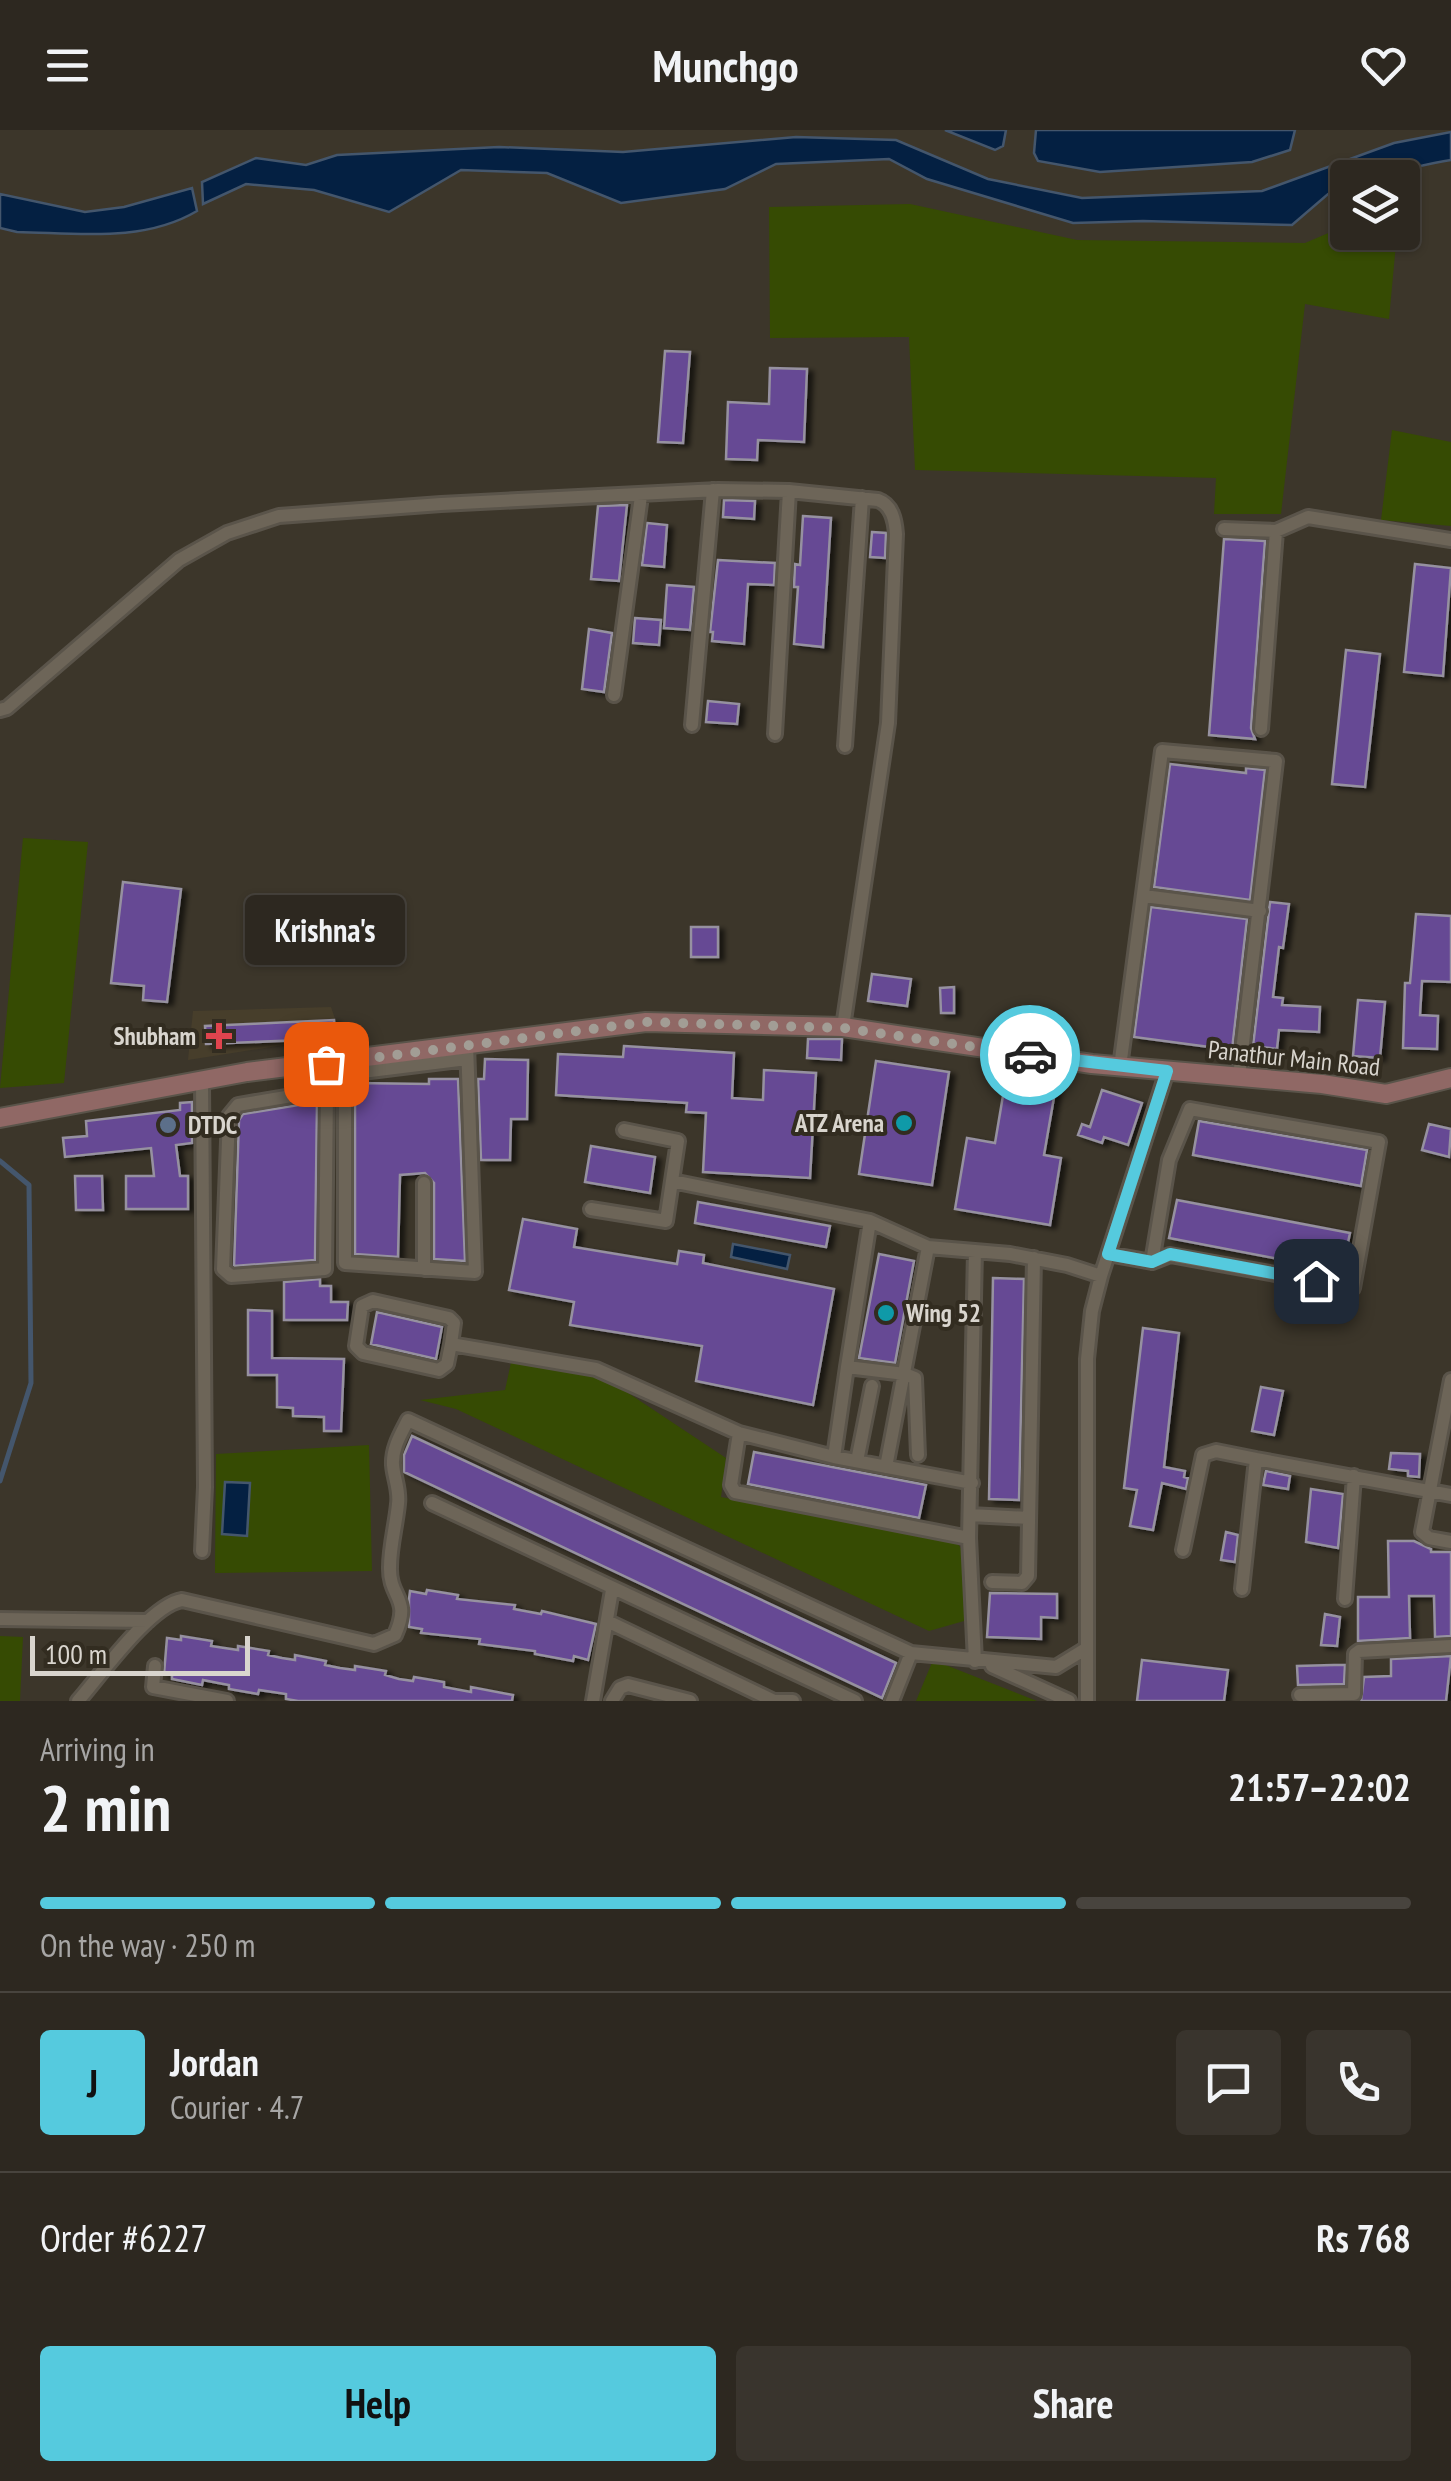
<!DOCTYPE html>
<meta charset="utf-8">
<style>
:root{--surface:#2d2820;--page:#39342d;--text:#f1f3f6;--muted:#a7a6a5;--line:#48443e;--accent:#55cade}
body{margin:0;font-family:"PT Sans Narrow",sans-serif;background:var(--page);color:var(--text);height:100vh;display:flex;flex-direction:column;font-size:38px;white-space:nowrap}
*{box-sizing:border-box;margin:0}
p{font-size:32px;color:var(--muted)}
.icon{flex:none;width:55px;height:55px;fill:none;stroke:currentColor;stroke-width:2;stroke-linecap:round;stroke-linejoin:round}
.map{position:relative;height:1571px;overflow:hidden}
.drawer{display:flex;flex-direction:column;background:var(--surface);flex:1}
.drawer>*{flex:none}
.tools{position:absolute;left:1330px;top:30px;display:grid;gap:20px}
.tools a{display:grid;place-items:center;width:90px;height:90px;border-radius:10px;background:var(--surface);box-shadow:0 2px 8px #0004,0 0 0 2px var(--line);font-size:50px}
.scale{position:absolute;left:30px;bottom:25px;width:220px;box-sizing:border-box;padding-left:10px;border:5px solid #d9d5ce;border-top:0;font-size:28px;line-height:35px;white-space:nowrap;color:#d9d5ce;-webkit-text-stroke:8px #322c20;paint-order:stroke}
.pin{position:absolute;display:grid;place-items:center;width:85px;height:85px;color:#fff;margin:-42px;border-radius:20px;box-shadow:0 5px 15px #0006}
.courier{position:absolute;display:grid;place-items:center;width:100px;height:100px;margin:-50px;border:8px solid #55cade;border-radius:50%;background:#fff;color:#222;box-shadow:0 2px 12px #0007}
.bubble{position:absolute;height:70px;border-radius:10px;background:var(--surface);box-shadow:0 2px 8px #0004,0 0 0 2px var(--line);font-size:32px;font-weight:700;line-height:70px;text-align:center}
.head em{font-style:normal;font-weight:700}
.head div{display:flex;flex-direction:column-reverse}
.head{display:flex;align-items:center;justify-content:space-between;height:170px;padding:0 40px}
h1{font-size:65px;font-weight:700;line-height:75px}
.bar{display:grid;grid-template-columns:repeat(4,1fr);gap:15px 10px;align-content:center;height:120px;padding:0 40px}
.bar i{height:12px;border-radius:8px;background:var(--line)}
.bar .current{background:var(--accent)}
.bar p{grid-column:span 4}
.line{display:flex;align-items:center;gap:25px;padding:0 40px;border-top:2px solid var(--line)}
.line div{flex:1}
.round{display:grid;place-items:center;flex:none;width:105px;height:105px;border-radius:10px;background:var(--page)}
.primary-button{display:flex;gap:20px;margin-top:auto;padding:20px 40px}
.primary-button a{flex:1;height:115px;border-radius:10px;background:var(--accent);color:#111;font-size:40px;font-weight:700;line-height:115px;text-align:center}
.primary-button a+a{background:var(--page);color:var(--text)}
header{display:flex;justify-content:space-between;align-items:center;height:130px;padding:0 40px;background:var(--surface);font-size:45px;font-weight:700}
.map>svg:first-child{display:block}
.built{fill:#473e2b}
.green{fill:#364b03}
.water{fill:#042042;stroke:#44566c;stroke-width:2.5}
.lines{fill:none;stroke-linecap:round;stroke-linejoin:round}
.stream{stroke:#44566c;stroke-width:5}
.building{fill:#664994;stroke:#9691a0;stroke-width:2.5;filter:url(#shadow)}
.street-casing{stroke:#5a544a;stroke-width:18}
.secondary-casing{stroke:#5a544a;stroke-width:22}
.street{stroke:#6d6558;stroke-width:12}
.secondary{stroke:#906865;stroke-width:18}
.done{stroke:#a29d95;stroke-width:10;stroke-dasharray:0 18}
.route{stroke:#55cade;stroke-width:12}
.health-dot{fill:#e0444e;stroke:#322c20;stroke-width:4}
.culture-dot{fill:#0f9aa8;stroke:#322c20;stroke-width:4}
.service-dot{fill:#5c6f8a;stroke:#322c20;stroke-width:4}
.labels{text-anchor:middle;stroke-width:8;stroke-linejoin:round;paint-order:stroke}
.poi-label{font-size:25px;font-weight:bold;fill:#d9d5ce;stroke:#322c20;text-anchor:end}
.street-label{font-size:25px;fill:#d9d5ce;stroke:#322c20}
</style>
<header><svg class="icon" aria-label="menu" viewBox="0 0 24 24"><path d="M4 6h16M4 12h16M4 18h16"/></svg>Munchgo<svg class="icon" aria-label="heart" viewBox="0 0 24 24"><path d="M12 20l-8-8c-3-5 5-10 8-4 3-6 11-1 8 4z"/></svg></header>
<div class="map">
<svg width="1451" height="1571" viewBox="0 0 1451 1571">
<defs>
<filter id="shadow"><feDropShadow dx="5.5" dy="3" stdDeviation="2.5" flood-color="#0009"/></filter>
</defs>
<rect width="100%" height="100%" fill="#3c362a"/>
<!-- built -->
<path class="built" d="M331 877 341 906 188 930 193 881Z"/>
<!-- green -->
<path class="green" d="M910 74 1077 110 1305 113 1347 95 1348 102 1397 103 1389 189 1305 174 1281 384H1214L1216 348 915 340 909 207 770 208 769 77Z
M1392 300 1451 312V396L1381 390Z
M23 708 88 712 64 953 0 958Z
M512 1228 598 1243 726 1328 721 1367 958 1414 963 1421 964 1491 929 1501 456 1279 420 1270 505 1260Z
M369 1315 372 1441 215 1443 216 1324Z
M0 1506 23 1507 20 1571H0Z
M933 1530 1037 1571H916Z"/>
<!-- water -->
<path class="water" d="M945 0H1006L1003 16 995 20Z
M1036 0H1295L1290 20 1252 32 1100 42 1038 31 1034 23Z
M1451 2V30C1416 35 1383 48 1348 48L1347 57 1328 64 1292 95 1143 91 1073 93 927 49 889 29 776 34 725 59 621 73 547 43 461 40 389 82 314 60 246 54 203 74 202 52 256 28 306 35 337 25 499 17 623 22 796 7 896 10 988 49 1082 68 1262 61 1394 13Z
M192 58 197 81C143 113 77 103 17 102L0 98V64L85 82 124 77Z
M733 1114 790 1125 787 1139 731 1127Z
M225 1352 250 1353 247 1406 222 1404Z"/>
<g class="lines">
<!-- stream -->
<path class="stream" d="M0 1031 29 1055 31 1253 0 1351"/>
</g>
<!-- building -->
<path class="building" d="M665 221 690 222 683 313 658 312Z
M770 238 807 239 804 312 758 310 757 330 726 329 728 272 769 274Z
M724 370 755 371 754 389 723 387Z
M627 375 619 451 591 449 598 376Z
M803 386 831 388 823 517 794 514 798 457H794L795 434 800 435Z
M647 393 667 395 664 437 642 435Z
M872 402 886 403 885 428 870 427Z
M1224 409 1265 411 1251 598 1255 609 1209 605Z
M718 430 775 433 774 455 748 454 744 514 712 511 713 502H710Z
M1415 434 1451 438 1443 546 1404 542Z
M667 455 694 457 690 500 664 498Z
M635 488 661 490 659 515 633 513Z
M589 499 612 503 604 562 582 559Z
M1346 520 1380 524 1365 657 1332 654Z
M708 571 739 574 737 594 706 592Z
M1170 634 1246 643V638L1265 640 1250 770 1154 757Z
M123 752 181 759 167 872 143 870 144 856 111 853Z
M1270 772 1289 774 1283 818 1279 817 1273 867 1283 868 1282 875 1320 877 1319 902 1279 900 1277 919 1253 916Z
M1151 777 1247 789 1232 920 1134 907Z
M1416 784 1451 786V852L1422 851 1420 885 1438 886 1437 919 1403 918 1405 853H1410Z
M691 797H718V827H691Z
M872 844 911 849 907 876 868 871Z
M954 857V883H941L940 858Z
M1358 870 1385 872 1380 928 1353 926Z
M334 890 335 904 302 906V910L206 914 205 896Z
M808 909H842L841 930 807 928Z
M624 916 734 923 732 968 763 970 764 940 816 943 810 1048 703 1042 706 983 686 982 687 973 556 965 558 924 623 927Z
M485 929 528 930 527 989H511L510 1030H481L478 949H484Z
M876 931 949 942 932 1055 859 1044Z
M1007 942 1057 950 1044 1025 1061 1028 1050 1095 955 1079 967 1008 995 1013Z
M429 949H458L465 1131 434 1129V1053L425 1043 400 1045 398 1127 355 1124V953L429 954Z
M1102 960 1142 973 1128 1015 1104 1007 1102 1013 1078 1005 1082 994 1090 997Z
M192 972V1013L176 1015 180 1046H188V1079H126V1046H154L151 1018 65 1027 63 1008 87 1006 86 991 180 980V973Z
M317 972 315 1130 234 1136 239 990 243 984Z
M1199 991 1367 1020 1361 1056 1193 1025Z
M1429 994 1451 999 1449 1027 1422 1020Z
M591 1016 655 1027 650 1063 585 1052Z
M75 1046H102L103 1080H76Z
M1177 1070 1350 1103 1342 1141 1169 1108Z
M698 1072 830 1096 826 1117 695 1093Z
M523 1089 577 1099 574 1117 677 1134 679 1121 704 1125 703 1133 834 1159 813 1275 696 1251 702 1216 570 1195 574 1172 509 1160Z
M879 1124 914 1131 895 1233 859 1228Z
M993 1148 1024 1149 1019 1370 989 1369Z
M320 1149V1156H331V1172H348L347 1190H284V1152Z
M248 1180 272 1181V1228L344 1229 341 1301H324V1287L293 1286V1278L277 1277V1245H248Z
M377 1182 442 1197 436 1229 371 1214Z
M1143 1198 1179 1203 1164 1337 1185 1341 1184 1347 1188 1348 1186 1359 1162 1353 1153 1400 1130 1396 1137 1360 1124 1358Z
M1261 1257 1283 1261 1274 1305 1252 1301Z
M412 1306 896 1533 882 1568 404 1342V1325Z
M754 1322 926 1355 919 1388 748 1354Z
M1391 1323 1420 1324 1419 1347 1408 1346V1341L1389 1339Z
M1266 1341 1290 1346 1288 1359 1263 1355Z
M1311 1359 1343 1364 1338 1418 1306 1412Z
M1226 1402 1238 1405 1235 1432 1221 1430Z
M1388 1411H1414L1431 1419V1422H1451V1506L1435 1507 1434 1466H1409L1410 1508 1358 1511V1467H1389Z
M427 1460 458 1465 457 1469 515 1475 514 1479 541 1484 542 1481 596 1494 588 1530 574 1526 573 1531 535 1524V1521L479 1514 480 1509 421 1503 422 1499 409 1497V1469L410 1461 426 1464Z
M990 1463 1057 1464V1488L1041 1487V1509L987 1507Z
M1325 1484 1340 1487 1337 1516 1321 1515Z
M181 1506 212 1511 211 1516 238 1520V1516L269 1521 268 1525 282 1528 295 1530V1525L326 1531 325 1535 340 1538 355 1540V1536L386 1541 385 1545 399 1549 413 1551 414 1547 444 1552V1557L471 1562V1557L513 1565 512 1571H298L286 1569V1564L259 1560 258 1564 229 1559V1555L218 1553 203 1550 202 1555 172 1549V1545L164 1544 167 1508 181 1510Z
M1451 1526 1446 1571H1361L1364 1547 1391 1546V1529Z
M1142 1530 1228 1540 1224 1571H1137Z
M1334 1535H1345L1344 1554 1298 1555 1297 1536Z"/>
<g class="lines">
<!-- street casing -->
<g class="street-casing">
<path id="street" d="M1224 399 1276 401 1308 387 1451 410
M614 565 641 366
M0 580 7 578 179 430 227 403 279 386 441 374 718 360 789 361 878 370C892 375 895 390 896 404L888 593 843 897
M692 595 713 360
M1261 599 1276 401
M775 604 789 361
M845 616 862 368
M1144 766 1260 781
M345 932V1133L475 1142 467 914
M326 933 327 960 325 1139 231 1146 223 1139 229 986 238 975 327 960
M1120 937 1162 621 1276 631 1239 947
M346 944 467 929
M202 952 205 1357 202 1421
M672 1051 870 1091 928 1117 1010 1124 1067 1135 1101 1146
M424 1053V1139
M591 1079 666 1091 678 1011 624 1000
M975 1121 969 1408 975 1531
M1108 1124 1152 1132 1170 1125 1353 1158 1379 1012 1190 979 1169 1030 1152 1132
M451 1214 447 1234 439 1240 363 1223 356 1216 362 1176 373 1171 449 1188 454 1193 451 1214 596 1239 739 1303 834 1327 972 1353
M847 1237 870 1091
M1451 1250 1422 1402 1429 1408 1451 1412
M739 1303 731 1355 735 1362 969 1408
M834 1327 847 1237 905 1244 915 1248 918 1325
M857 1331 872 1256
M886 1337 928 1117
M432 1373 855 1571
M970 1385 1029 1388
M1183 1420 1203 1325 1216 1321 1256 1329
M992 1452 1022 1453 1028 1446 1034 1128
M1242 1459 1256 1329 1451 1365
M1345 1469 1354 1346
M0 1489 148 1491
M607 1491 774 1571H793
M155 1536 153 1557 227 1571
M992 1536 1069 1571
M1300 1565 1354 1564 1355 1524 1359 1521 1451 1516
M78 1571C100 1546 150 1475 182 1470L374 1514 395 1505C412 1467 389 1469 390 1437 390 1416 396 1395 398 1374 400 1360 394 1348 393 1335 392 1318 401 1304 408 1290L911 1523 1056 1537 1087 1518
M593 1571 612 1460
M612 1571 620 1558 628 1555 690 1571
M892 1571 911 1523
M1087 1571V1229L1092 1181 1101 1146 1167 941"/>
</g>
<!-- secondary casing -->
<g class="secondary-casing">
<path id="secondary" d="M0 988 247 942 646 892 843 897 1092 934 1322 954 1386 964 1451 948"/>
</g>
<!-- street -->
<use href="#street" class="street"/>
<!-- secondary -->
<use href="#secondary" class="secondary"/>
</g>
<g class="lines">
<!-- done -->
<path class="done" d="M326 934 646 892 843 898 1030 925"/>
<!-- route -->
<path class="route" d="M1030 925 1167 941 1108 1124 1152 1132 1170 1124 1316 1151"/>
</g>
<!-- markers -->
<path class="health-dot" d="M214 891h10v10h10v10h-10v10h-10v-10h-10v-10h10z"/>
<g class="culture-dot">
<circle cx="904" cy="993" r="10"/>
<circle cx="886" cy="1183" r="10"/>
</g>
<circle class="service-dot" cx="168" cy="995" r="10"/>
<g class="labels">
<!-- poi labels -->
<g class="poi-label">
<text x="196" y="915">Shubham</text>
<text x="884" y="1002">ATZ Arena</text>
<text x="188" y="1004" text-anchor="start">DTDC</text>
<text x="906" y="1192" text-anchor="start">Wing 52</text>
</g>
<!-- street labels -->
<g class="street-label">
<text transform="translate(1294 928) rotate(6)" y="9">Panathur Main Road</text>
</g>
</g>
</svg>
<div class="tools">
<a><svg class="icon" aria-label="layers" viewBox="0 0 24 24"><path d="M12 4l9 5-9 5-9-5zM3 14l9 5 9-5"/></svg></a>
</div>
<div class="scale">100 m</div>
<div class="pin" style="left:326px;top:934px;background:#ea580c"><svg class="icon" aria-label="bag" viewBox="0 0 24 24"><path d="M5 8h14l-1 12H6zM9 8a3 3 0 0 1 6 0"/></svg></div>
<div class="pin" style="left:1316px;top:1151px;background:#1f2937"><svg class="icon" aria-label="home" viewBox="0 0 24 24"><path d="M3 11l9-7 9 7M6 9v11h12V9"/></svg></div>
<div class="courier" style="left:1030px;top:925px"><svg class="icon" aria-label="car" viewBox="0 0 24 24"><path d="M5 17H2v-5l4-1 3-4h7l3 4 3 1v5h-3M9 17h6M6 11h13"/><circle cx="7" cy="17" r="2"/><circle cx="17" cy="17" r="2"/></svg></div>
<div class="bubble" style="left:245px;top:765px;width:160px">Krishna's</div>
</div>
<section class="drawer">
<div class="head"><div><h1>2 min</h1><p>Arriving in</p></div><em>21:57–22:02</em></div>
<div class="bar"><i class="current"></i><i class="current"></i><i class="current"></i><i></i><p>On the way · 250 m</p></div>
<div class="line" style="height:180px"><b class="round" style="background:var(--accent);color:#111">J</b><div><b>Jordan</b><p>Courier · 4.7</p></div><a class="round"><svg class="icon" aria-label="chat" viewBox="0 0 24 24"><path d="M4 5h16v11H9l-5 4z"/></svg></a><a class="round"><svg class="icon" aria-label="phone" viewBox="0 0 24 24"><path d="M5 4h4l2 5-3 2q2 4 5 5l2-3 5 2v4C11 20 4 13 5 4z"/></svg></a></div>
<div class="line" style="height:130px"><div>Order #6227</div><b>Rs 768</b></div>
<div class="primary-button"><a>Help</a><a>Share</a></div>
</section>
